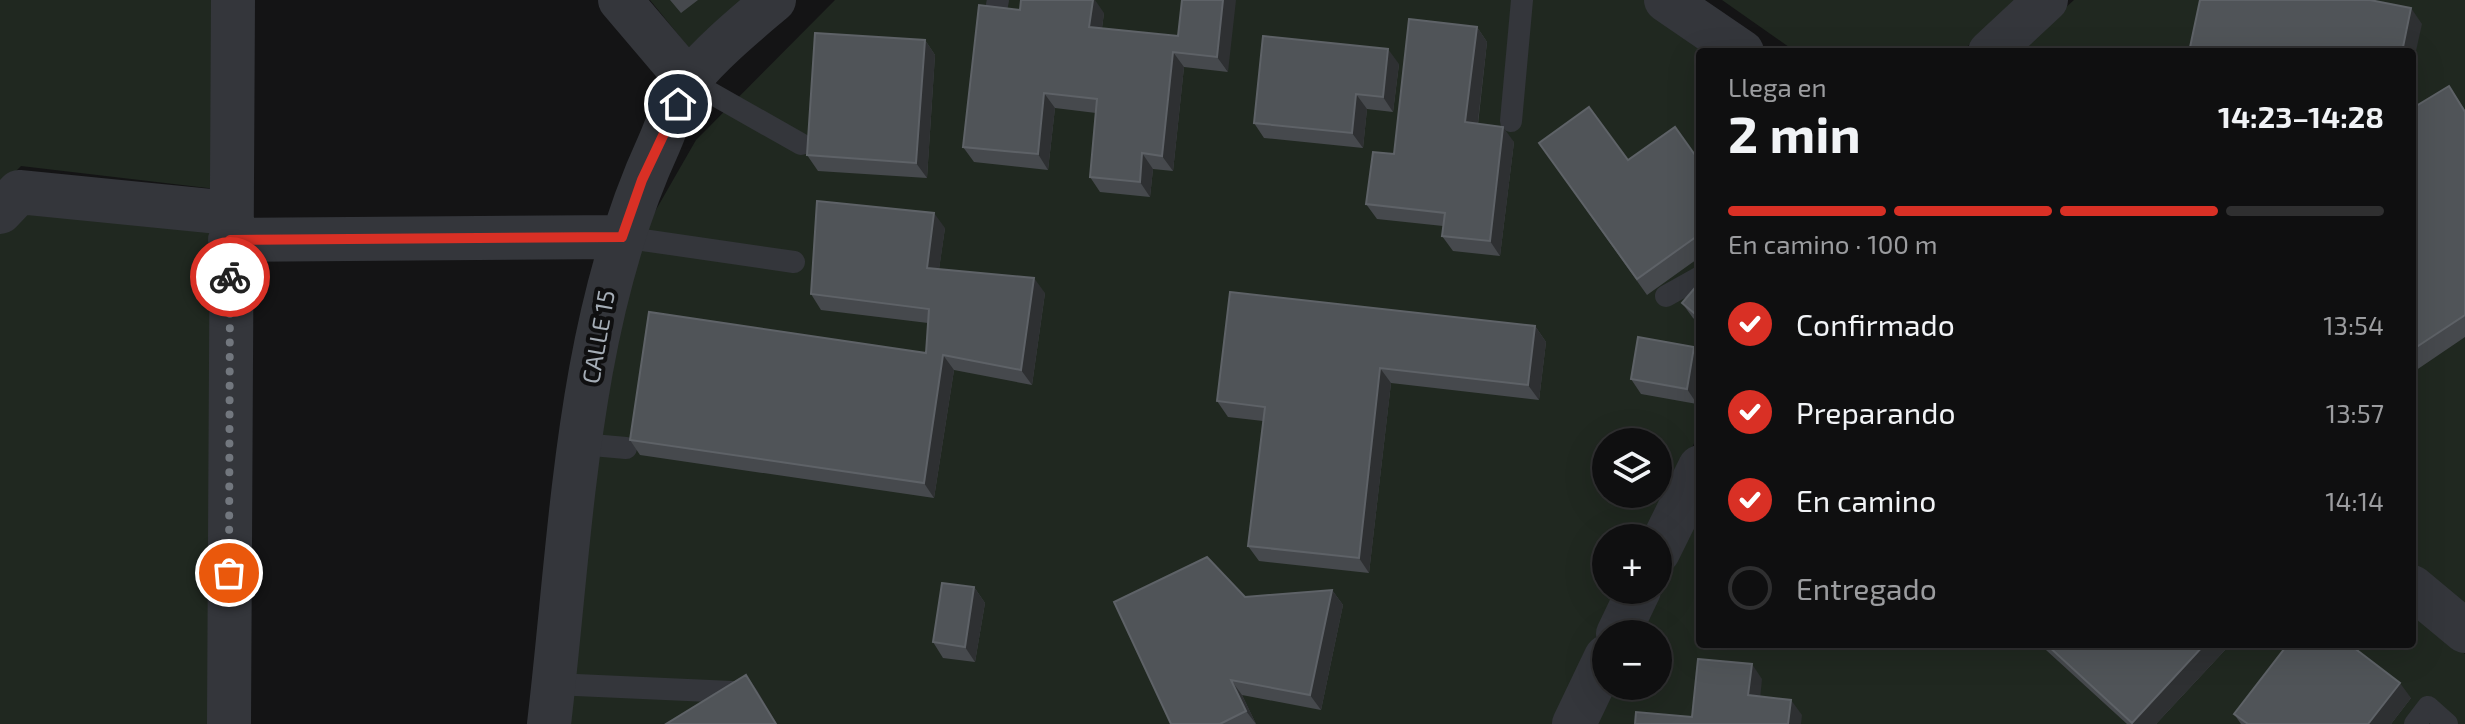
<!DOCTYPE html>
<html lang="es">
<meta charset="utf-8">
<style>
:root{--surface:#0f0f10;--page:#181819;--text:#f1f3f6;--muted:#9b9c9f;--line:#2f2f30;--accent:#d93025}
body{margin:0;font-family:"Exo 2",sans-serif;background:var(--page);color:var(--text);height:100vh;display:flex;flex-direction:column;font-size:30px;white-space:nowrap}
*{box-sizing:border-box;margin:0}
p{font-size:26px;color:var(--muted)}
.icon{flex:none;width:44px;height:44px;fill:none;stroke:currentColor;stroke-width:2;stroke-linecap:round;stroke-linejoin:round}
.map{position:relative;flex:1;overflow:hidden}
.drawer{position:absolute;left:1696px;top:48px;width:720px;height:600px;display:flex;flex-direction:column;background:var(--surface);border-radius:8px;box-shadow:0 8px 32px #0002,0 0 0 2px var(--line)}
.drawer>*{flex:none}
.tools{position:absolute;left:1592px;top:428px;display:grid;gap:16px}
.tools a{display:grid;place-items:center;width:80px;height:80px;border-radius:50%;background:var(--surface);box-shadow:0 8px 32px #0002,0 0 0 2px var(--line);font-size:40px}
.pin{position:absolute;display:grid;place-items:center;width:68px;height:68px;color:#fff;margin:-34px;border:4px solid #fff;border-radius:50%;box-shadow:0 2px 8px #0007}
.courier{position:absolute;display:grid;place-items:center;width:80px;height:80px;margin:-40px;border:6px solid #d93025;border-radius:50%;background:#fff;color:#222;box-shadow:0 2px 10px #0007}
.overview em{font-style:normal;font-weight:700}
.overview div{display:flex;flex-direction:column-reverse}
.overview{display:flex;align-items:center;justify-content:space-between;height:136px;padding:0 32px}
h1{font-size:52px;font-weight:700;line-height:60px}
.bar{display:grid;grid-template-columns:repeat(4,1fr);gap:12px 8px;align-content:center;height:96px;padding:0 32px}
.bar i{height:10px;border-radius:6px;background:var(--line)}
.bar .active{background:var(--accent)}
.bar p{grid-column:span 4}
ol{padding:0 32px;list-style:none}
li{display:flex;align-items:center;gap:24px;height:88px}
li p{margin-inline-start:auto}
li .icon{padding:8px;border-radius:50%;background:var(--accent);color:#fff;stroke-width:4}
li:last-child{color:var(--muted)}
li i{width:44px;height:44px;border:4px solid var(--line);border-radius:50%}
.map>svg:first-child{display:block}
.green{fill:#202820;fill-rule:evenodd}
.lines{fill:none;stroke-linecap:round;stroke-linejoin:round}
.service{stroke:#34363b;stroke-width:22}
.minor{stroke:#34363b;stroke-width:44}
.wall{fill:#46494d}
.shaded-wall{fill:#2e3032}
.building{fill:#505458;stroke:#5e6267;stroke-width:2}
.done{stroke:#72777e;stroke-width:8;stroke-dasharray:0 14.4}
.route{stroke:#d93025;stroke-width:10}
.labels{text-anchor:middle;stroke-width:8;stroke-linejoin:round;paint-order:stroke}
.street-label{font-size:24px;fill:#a5adb6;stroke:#0f0f10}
</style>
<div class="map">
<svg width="2465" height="724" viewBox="0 0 2465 724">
<rect width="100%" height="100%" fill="#141415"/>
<!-- green -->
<path class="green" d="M0 0H211L216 189 21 166 0 187Z
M650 0H744L689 48Z
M835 0H1645L1728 52H1700V432L1645 538H1606V590H1618L1559 724H567L609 349 653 215 696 140ZM1606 442H1658V494H1606Z
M1722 0H2020L1961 52H1796Z
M2074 0H2465V613L2412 569V52H2017Z
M25 204 217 220 215 724H0V229Z
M1700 492V644H2412V612L2465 654V724H1588L1606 686H1658V634H1629L1658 590V573Z"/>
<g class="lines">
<!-- service -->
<path class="service" d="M997 5 998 0
M688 80 801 144
M1511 121 1522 0
M622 237 794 262
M1666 296 1700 277
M581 444 626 448
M554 684 732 692
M2415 724 2428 707 2447 724"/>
<!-- minor -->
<path class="minor" d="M620 0 688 80
M1666 0 1742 52
M1990 52 2046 0
M0 212 19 192 230 213
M230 240 622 237
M1658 552 1700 467
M2412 587 2465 631
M1618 634 1639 590
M229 724 233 0
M549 724C572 530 576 324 659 144 668 124 676 95 690 79 714 50 746 24 774 0
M1574 724 1606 657"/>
</g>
<!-- wall -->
<path class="wall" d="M670 0H698L681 13Z
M1182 0 1228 72 1184 67 1173 171 1153 169 1150 197 1100 192 1090 177 1096 113 1055 108 1048 170 974 162 963 147 1020 10 1104 13 1102 28 1178 36Z
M1477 27 1487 42 1478 124 1514 142 1500 256 1453 251 1442 236 1443 226 1377 219 1366 204Z
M925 40 935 55 927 178 818 171 807 155Z
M1399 64 1393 112 1367 109 1363 148 1264 138 1254 123Z
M2449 86 2465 110V337L2412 373V103L2416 106Z
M1539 143 1628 160 1700 162V257L1647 295Z
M945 228 939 269 1045 293 1032 385 954 370 934 498 640 455 630 440 926 353 928 323 821 310 811 294Z
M1700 282V324L1693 318 1682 303Z
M1535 326 1546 342 1539 400 1391 383 1369 573 1259 561 1248 546 1263 421 1228 417 1217 401Z
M1694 347 1700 356V388L1697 404 1641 394 1631 379Z
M974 587 985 603 975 662 943 658 933 642Z
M1332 590 1343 605 1321 710 1242 695 1256 724H1171L1245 597Z
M2042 644H2222L2226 649 2156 724H2127L2046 650Z
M2411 698 2391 724H2241L2234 714Z"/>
<!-- shaded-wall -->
<path class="shaded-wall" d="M1093 0H1095L1104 13 1100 42 1089 27Z
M1223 0H1236L1228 72 1217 57Z
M2411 8 2422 24 2412 69V52H2402Z
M1477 27 1487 42 1476 138 1465 122Z
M925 40 935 55 927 178 916 163Z
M1388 49 1399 64 1393 112 1383 97Z
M1173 52 1184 67 1173 171 1162 156Z
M1044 93 1055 108 1048 170 1038 154Z
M1356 94 1367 109 1363 148 1352 133Z
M1503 127 1514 142 1500 256 1490 241Z
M1142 153 1153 169 1150 197 1140 182Z
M934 213 945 228 937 284 927 268Z
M1034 278 1045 293 1032 385 1021 370Z
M1535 326 1546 342 1539 400 1528 385Z
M1694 347 1700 356V388L1697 404 1687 389Z
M943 355 954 370 934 498 924 483Z
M1380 368 1391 383 1369 573 1359 558Z
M974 587 985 603 975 662 965 647Z
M1332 590 1343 605 1321 710 1310 695Z
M2205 644H2222L2226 649 2156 724H2133L2132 723Z
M1752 664 1762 679 1759 710 1748 695Z
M746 675 757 690 777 724H776Z
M1231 680 1242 695 1256 724 1246 711Z
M2400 683 2411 698 2391 724H2368Z
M1791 700 1802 715 1801 724H1788Z"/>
<!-- building -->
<path class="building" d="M1021 0H1093L1089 27 1178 36 1182 0H1223L1217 57 1173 52 1162 156 1142 153 1140 182 1090 177 1097 99 1044 93 1038 154 963 147 979 5 1020 10Z
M2200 0H2370L2411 8 2402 52H2189Z
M1409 19 1477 27 1465 122 1503 127 1490 241 1442 236 1445 213 1366 204 1373 152 1394 154Z
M815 33 925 40 916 163 807 155Z
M1263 36 1388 49 1383 97 1356 94 1352 133 1254 123Z
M2449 86 2465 112V315L2412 350V103L2416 106Z
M1589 107 1628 160 1675 127 1700 162V234L1637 279 1539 143Z
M817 201 934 213 927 268 1034 278 1021 370 943 355 924 483 630 440 649 312 926 353 929 309 811 294Z
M1700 282V318L1682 303Z
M1230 292 1535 326 1528 385 1380 368 1359 558 1248 546 1265 407 1217 401Z
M1638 337 1694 347 1687 389 1631 379Z
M1207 557 1245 597 1332 590 1310 695 1231 680 1246 711 1220 724H1171L1114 602Z
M942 583 974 587 965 647 933 642Z
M2046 644H2205L2132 723Z
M2288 644H2349L2400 683 2368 724H2248L2234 714Z
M1698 659 1752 664 1748 695 1791 700 1788 724H1635L1636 712 1692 717Z
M746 675 776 724H666Z"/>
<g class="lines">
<!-- done -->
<path class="done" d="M229 573 230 277"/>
<!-- route -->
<path class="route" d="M230 277V240L622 237 642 180 678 104"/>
</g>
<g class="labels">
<!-- street labels -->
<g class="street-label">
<text transform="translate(599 337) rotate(-80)" y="8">CALLE 15</text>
</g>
</g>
</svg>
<div class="tools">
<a><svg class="icon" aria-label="layers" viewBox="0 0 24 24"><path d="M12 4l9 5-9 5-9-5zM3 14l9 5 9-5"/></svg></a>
<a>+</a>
<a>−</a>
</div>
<div class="pin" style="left:229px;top:573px;background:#ea580c"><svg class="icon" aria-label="bag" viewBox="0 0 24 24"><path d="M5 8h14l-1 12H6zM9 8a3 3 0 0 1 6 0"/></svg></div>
<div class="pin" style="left:678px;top:104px;background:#1f2937"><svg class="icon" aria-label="home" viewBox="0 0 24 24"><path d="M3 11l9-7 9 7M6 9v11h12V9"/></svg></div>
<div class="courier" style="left:230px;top:277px"><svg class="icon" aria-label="bike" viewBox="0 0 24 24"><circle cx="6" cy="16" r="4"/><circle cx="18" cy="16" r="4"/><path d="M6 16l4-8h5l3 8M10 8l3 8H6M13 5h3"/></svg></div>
<section class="drawer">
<div class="overview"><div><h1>2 min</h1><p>Llega en</p></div><em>14:23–14:28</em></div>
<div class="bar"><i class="active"></i><i class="active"></i><i class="active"></i><i></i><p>En camino · 100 m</p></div>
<ol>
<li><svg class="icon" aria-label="check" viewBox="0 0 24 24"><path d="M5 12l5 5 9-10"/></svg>Confirmado<p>13:54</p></li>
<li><svg class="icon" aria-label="check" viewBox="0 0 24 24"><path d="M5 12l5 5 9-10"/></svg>Preparando<p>13:57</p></li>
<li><svg class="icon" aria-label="check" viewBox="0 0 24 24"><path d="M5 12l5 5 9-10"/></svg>En camino<p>14:14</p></li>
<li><i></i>Entregado</li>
</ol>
</section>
</div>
